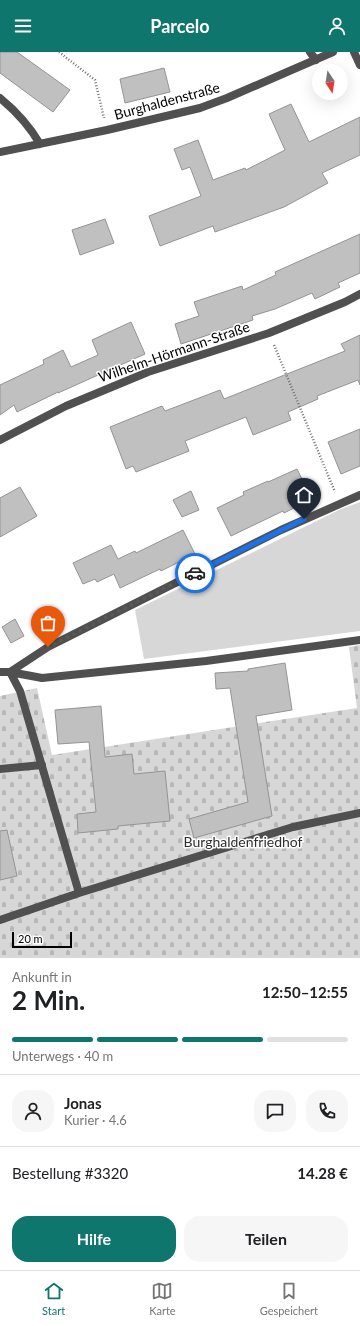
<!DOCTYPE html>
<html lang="de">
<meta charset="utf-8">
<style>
:root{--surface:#fff;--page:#f6f6f6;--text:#202124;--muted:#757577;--line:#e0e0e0;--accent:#0f766e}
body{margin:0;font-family:Lato,sans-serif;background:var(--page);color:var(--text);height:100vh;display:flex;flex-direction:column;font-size:15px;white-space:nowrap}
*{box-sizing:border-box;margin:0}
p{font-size:13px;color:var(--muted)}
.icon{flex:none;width:22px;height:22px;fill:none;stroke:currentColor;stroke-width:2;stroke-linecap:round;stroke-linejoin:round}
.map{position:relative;height:906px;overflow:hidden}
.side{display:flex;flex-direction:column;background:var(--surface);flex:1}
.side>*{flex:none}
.needle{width:26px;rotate:168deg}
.tools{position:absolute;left:312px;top:12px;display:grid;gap:8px}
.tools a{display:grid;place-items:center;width:36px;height:36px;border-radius:50%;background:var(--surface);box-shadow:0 4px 16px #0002;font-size:20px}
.scale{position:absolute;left:12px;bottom:10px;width:60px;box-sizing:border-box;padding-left:4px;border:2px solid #000;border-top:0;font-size:11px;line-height:14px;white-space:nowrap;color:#000;-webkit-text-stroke:3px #fff;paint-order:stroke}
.pin{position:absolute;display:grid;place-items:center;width:34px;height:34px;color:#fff;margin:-41px -17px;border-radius:50% 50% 50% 0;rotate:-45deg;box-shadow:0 0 4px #0007}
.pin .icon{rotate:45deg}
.courier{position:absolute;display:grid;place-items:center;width:40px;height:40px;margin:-20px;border:3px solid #1a73e8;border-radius:50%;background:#fff;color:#222;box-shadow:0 1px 5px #0007}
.summary em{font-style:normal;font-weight:700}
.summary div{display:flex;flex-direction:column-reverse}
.summary{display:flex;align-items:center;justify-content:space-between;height:68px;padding:0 12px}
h1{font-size:26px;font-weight:700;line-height:30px}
.bar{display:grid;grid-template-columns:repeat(4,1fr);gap:6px 4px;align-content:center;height:48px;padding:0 12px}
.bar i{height:5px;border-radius:3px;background:var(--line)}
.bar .current{background:var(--accent)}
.bar p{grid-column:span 4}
.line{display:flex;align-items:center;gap:10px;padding:0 12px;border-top:1px solid var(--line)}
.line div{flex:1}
.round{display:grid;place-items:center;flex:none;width:42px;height:42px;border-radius:16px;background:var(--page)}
.button{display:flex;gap:8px;margin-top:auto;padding:8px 12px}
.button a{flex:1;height:46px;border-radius:16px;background:var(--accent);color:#fff;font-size:16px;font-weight:700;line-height:46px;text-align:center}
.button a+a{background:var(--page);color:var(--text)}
header{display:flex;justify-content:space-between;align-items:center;height:52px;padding:0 12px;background:var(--accent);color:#fff;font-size:18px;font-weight:700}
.dock{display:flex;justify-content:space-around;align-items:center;height:56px;border-top:1px solid var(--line);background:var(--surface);font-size:11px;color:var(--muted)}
.dock a{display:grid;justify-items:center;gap:2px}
.dock .current{color:var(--accent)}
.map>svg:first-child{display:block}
.cemetery{fill:url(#cemetery-stones)}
.garden{fill:#d7d7d7}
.building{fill:#c0c0c0;stroke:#949494}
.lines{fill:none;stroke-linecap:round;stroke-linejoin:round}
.path{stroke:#727272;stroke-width:2.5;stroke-dasharray:1 2;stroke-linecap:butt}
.lane{stroke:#505050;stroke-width:8}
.street{stroke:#505050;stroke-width:8}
.done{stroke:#595959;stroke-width:4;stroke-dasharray:0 7.2}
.route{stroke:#1a73e8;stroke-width:5}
.labels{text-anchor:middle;stroke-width:3;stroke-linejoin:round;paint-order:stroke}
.street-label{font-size:14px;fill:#000;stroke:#fff}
.park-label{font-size:14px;fill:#2e2e2e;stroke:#fff}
</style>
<header><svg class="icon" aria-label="menu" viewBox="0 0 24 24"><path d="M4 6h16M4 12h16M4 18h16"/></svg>Parcelo<svg class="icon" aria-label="person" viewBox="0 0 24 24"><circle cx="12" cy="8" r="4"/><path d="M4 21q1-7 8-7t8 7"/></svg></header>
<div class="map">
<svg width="360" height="906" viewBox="0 0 360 906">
<defs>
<pattern id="cemetery-stones" width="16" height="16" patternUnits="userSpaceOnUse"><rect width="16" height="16" fill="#d7d7d7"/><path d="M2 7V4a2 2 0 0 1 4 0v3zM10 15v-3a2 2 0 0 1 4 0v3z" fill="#b7b7b7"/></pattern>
</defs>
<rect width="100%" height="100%" fill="#fff"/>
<!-- cemetery -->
<path class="cemetery" d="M360 593V906H0V644L37 636 52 703 357 656 349 595Z"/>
<!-- garden -->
<path class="garden" d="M360 450V579L144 607 135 558 341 457Z"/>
<!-- building -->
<path class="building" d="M0 0H17L70 38 53 60 0 21Z
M164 16 170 40 125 51 120 27Z
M291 52 309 90 360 65V103L322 121 328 131 284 155 215 180 213 174 160 194 149 164 201 144 190 115 182 118 174 97 198 88 213 128 245 116 246 118 285 98 269 62Z
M105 167 114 191 80 203 72 178Z
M360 182V221L338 231 340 235 315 247 312 241 275 257 252 264 253 268 181 292 175 272 199 264 194 250 242 234 243 238 276 223 275 220Z
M131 270 145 302 58 341V340L17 360 14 353 0 363V333L44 312 43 308 63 298 71 315 98 303 92 288Z
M360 283V333L358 328 317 344 318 347 288 360 291 368 253 383 246 365 185 389 189 399 136 420 133 414 126 417 110 375 162 354 165 359 220 338 224 347 345 299 341 292Z
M360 377V414L341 422 328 390Z
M297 417 312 447 284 461 283 459 231 484 217 456 244 443 243 440 268 429V430Z
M20 435 37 464 0 485V446Z
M191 439 199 458 182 465 173 448Z
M183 478 195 502 161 519 160 517 120 536 114 522 97 530 95 527 83 532 73 511 111 493 118 507 135 499 136 501Z
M15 567 24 584 11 591 2 575Z
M285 611 292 658 256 664 272 764 194 786 189 767 248 750 230 636 216 637 215 621 248 619V617Z
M101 654 105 705 132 702 134 722 165 719 170 769 118 774V777L78 781 77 762 96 760 89 690 58 692 55 658Z
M7 778 17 824 0 828V779Z"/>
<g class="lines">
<!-- path -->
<path class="path" d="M59 0 95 28 104 66
M274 293 335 440"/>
<!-- lane -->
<path class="lane" d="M354 0 360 13
M10 620 42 626 206 609 360 588
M10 620 20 639 79 841
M0 717 42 713
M0 868 79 841 293 775 360 761"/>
<!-- street -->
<path class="street" d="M310 0 316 8
M0 46C16 59 29 73 40 92
M0 100 107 78 200 56 227 46 333 0
M0 388 66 354 148 320 269 281 345 250 360 242
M0 620H10L48 595 281 478 360 443"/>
</g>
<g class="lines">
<!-- done -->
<path class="done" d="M48 595 195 521"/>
<!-- route -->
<path class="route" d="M195 521 304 467"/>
</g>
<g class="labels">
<!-- street labels -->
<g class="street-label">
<text transform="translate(167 49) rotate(-15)" y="5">Burghaldenstraße</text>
<text transform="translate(174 300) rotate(-19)" y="5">Wilhelm-Hörmann-Straße</text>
</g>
<!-- park labels -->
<g class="park-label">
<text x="243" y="795">Burghaldenfriedhof</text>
</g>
</g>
</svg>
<div class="tools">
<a><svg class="needle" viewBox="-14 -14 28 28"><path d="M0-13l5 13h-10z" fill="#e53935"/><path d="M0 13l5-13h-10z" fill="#757577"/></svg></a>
</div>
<div class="scale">20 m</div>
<div class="pin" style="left:48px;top:595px;background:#ea580c"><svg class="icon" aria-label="bag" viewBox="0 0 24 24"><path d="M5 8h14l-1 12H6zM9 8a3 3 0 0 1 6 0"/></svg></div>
<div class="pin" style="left:304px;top:467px;background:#1f2937"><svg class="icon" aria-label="home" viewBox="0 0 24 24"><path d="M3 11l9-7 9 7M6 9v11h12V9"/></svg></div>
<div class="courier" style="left:195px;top:521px"><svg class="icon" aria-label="car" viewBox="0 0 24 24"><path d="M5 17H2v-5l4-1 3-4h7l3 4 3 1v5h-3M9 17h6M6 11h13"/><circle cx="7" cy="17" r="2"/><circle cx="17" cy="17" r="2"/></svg></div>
</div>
<section class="side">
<div class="summary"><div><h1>2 Min.</h1><p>Ankunft in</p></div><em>12:50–12:55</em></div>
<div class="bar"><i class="current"></i><i class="current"></i><i class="current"></i><i></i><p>Unterwegs · 40 m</p></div>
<div class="line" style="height:72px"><a class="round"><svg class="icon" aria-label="person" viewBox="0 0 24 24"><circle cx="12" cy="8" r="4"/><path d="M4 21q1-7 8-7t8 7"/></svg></a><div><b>Jonas</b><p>Kurier · 4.6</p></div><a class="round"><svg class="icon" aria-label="chat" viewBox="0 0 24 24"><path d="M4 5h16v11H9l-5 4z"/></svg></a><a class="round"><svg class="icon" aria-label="phone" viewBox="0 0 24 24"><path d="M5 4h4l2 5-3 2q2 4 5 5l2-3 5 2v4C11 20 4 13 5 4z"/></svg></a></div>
<div class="line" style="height:52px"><div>Bestellung #3320</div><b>14.28 €</b></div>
<div class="button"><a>Hilfe</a><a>Teilen</a></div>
</section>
<nav class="dock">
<a class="current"><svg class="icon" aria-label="home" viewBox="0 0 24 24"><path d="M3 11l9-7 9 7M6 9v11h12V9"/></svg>Start</a>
<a><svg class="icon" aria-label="map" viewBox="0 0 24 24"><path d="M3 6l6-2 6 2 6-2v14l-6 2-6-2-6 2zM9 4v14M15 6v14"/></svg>Karte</a>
<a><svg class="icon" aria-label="saved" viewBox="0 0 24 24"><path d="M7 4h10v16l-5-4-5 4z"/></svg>Gespeichert</a>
</nav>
